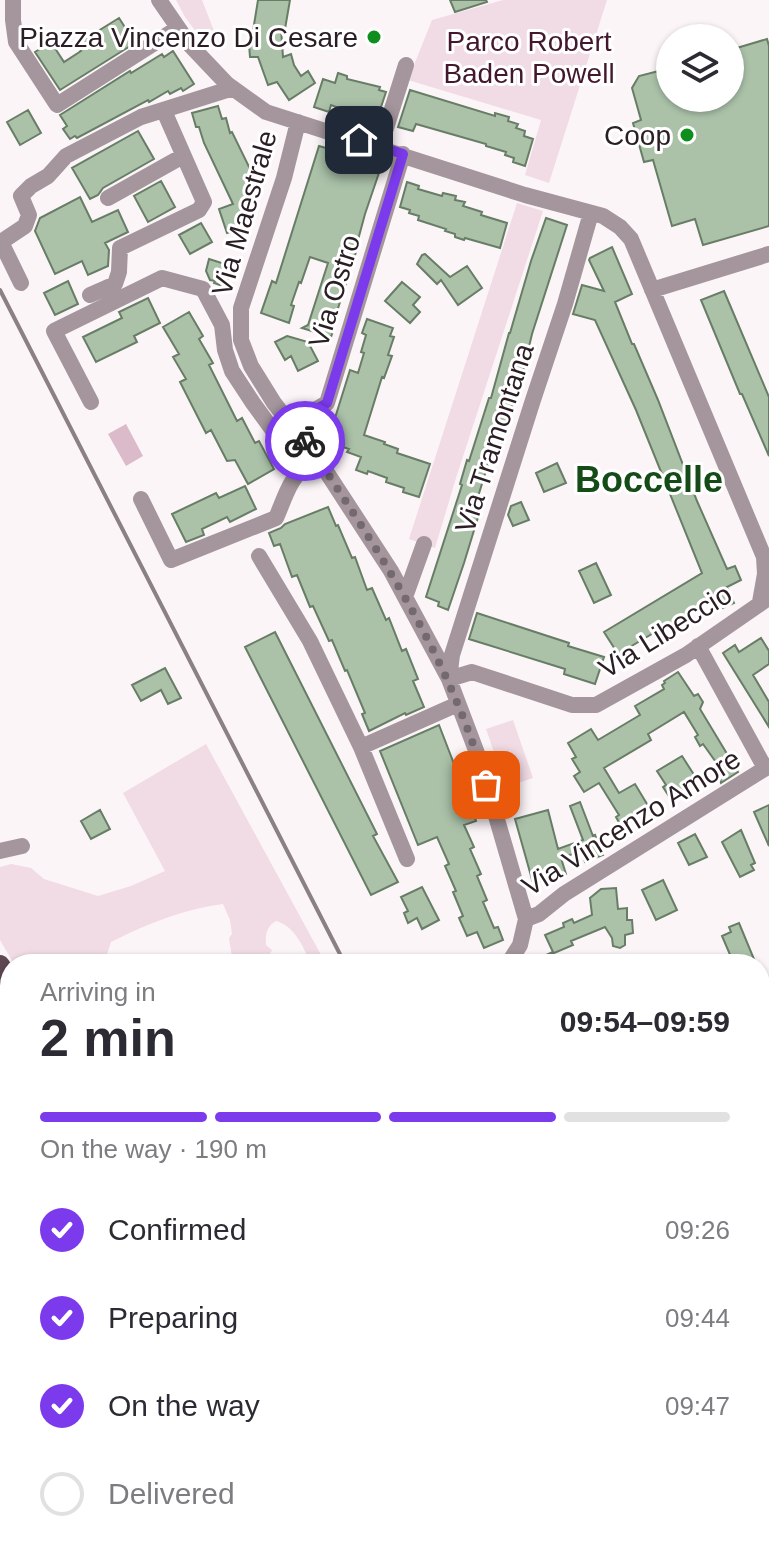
<!DOCTYPE html>
<meta charset="utf-8">
<style>
:root{--surface:#fff;--page:#f7f7f7;--text:#2b2b33;--muted:#7c7c81;--line:#e1e1e2;--accent:#7c3aed}
body{margin:0;font-family:Arial,sans-serif;background:var(--page);color:var(--text);height:100vh;display:flex;flex-direction:column;font-size:30px;white-space:nowrap}
*{box-sizing:border-box;margin:0}
p{font-size:26px;color:var(--muted)}
.icon{flex:none;width:44px;height:44px;fill:none;stroke:currentColor;stroke-width:2;stroke-linecap:round;stroke-linejoin:round}
.map{position:relative;flex:1;overflow:hidden}
.side{position:absolute;left:0px;top:954px;width:770px;height:602px;display:flex;flex-direction:column;background:var(--surface);border-radius:32px 32px 0 0;box-shadow:0 2px 6px #0004}
.side>*{flex:none}
.buttons{position:absolute;left:656px;top:24px;display:grid;gap:16px}
.buttons a{display:grid;place-items:center;width:88px;height:88px;border-radius:50%;background:var(--surface);box-shadow:0 2px 6px #0004;font-size:40px}
.pin{position:absolute;display:grid;place-items:center;width:68px;height:68px;color:#fff;margin:-34px;border-radius:16px;box-shadow:0 4px 12px #0006}
.courier{position:absolute;display:grid;place-items:center;width:80px;height:80px;margin:-40px;border:6px solid #7c3aed;border-radius:50%;background:#fff;color:#222;box-shadow:0 2px 10px #0007}
.summary em{font-style:normal;font-weight:700}
.summary div{display:flex;flex-direction:column-reverse}
.summary{display:flex;align-items:center;justify-content:space-between;height:136px;padding:0 40px}
h1{font-size:52px;font-weight:700;line-height:60px}
.bar{display:grid;grid-template-columns:repeat(4,1fr);gap:12px 8px;align-content:center;height:96px;padding:0 40px}
.bar i{height:10px;border-radius:6px;background:var(--line)}
.bar .selected{background:var(--accent)}
.bar p{grid-column:span 4}
ol{padding:0 40px;list-style:none}
li{display:flex;align-items:center;gap:24px;height:88px}
li p{margin-inline-start:auto}
li .icon{padding:8px;border-radius:50%;background:var(--accent);color:#fff;stroke-width:4}
li:last-child{color:var(--muted)}
li i{width:44px;height:44px;border:4px solid var(--line);border-radius:50%}
.map>svg:first-child{display:block}
.green{fill:#f1dbe4}
.water{fill:#dbbac9}
.building{fill:#abc2a9;stroke:#677d66;stroke-width:2}
.lines{fill:none;stroke-linecap:round;stroke-linejoin:round}
.minor{stroke:#a4969c;stroke-width:16}
.major{stroke:#5f4852;stroke-width:20}
.rail{stroke:#8b8185;stroke-width:4}
.done{stroke:#74696e;stroke-width:8;stroke-dasharray:0 14.4}
.route{stroke:#7c3aed;stroke-width:10}
.poi-dot{fill:#0d8e1d;stroke:#fff;stroke-width:3}
.labels{text-anchor:middle;stroke-width:6;stroke-linejoin:round;paint-order:stroke}
.poi-label{font-size:28px;fill:#2a1d23;stroke:#fff;text-anchor:end}
.park-label{font-size:28px;fill:#43182e;stroke:#fff}
.street-label{font-size:28px;fill:#2a1d23;stroke:#fff}
.district-label{font-size:36px;font-weight:bold;fill:#144b16;stroke:#fff}
</style>
<div class="map">
<svg width="769" height="1555" viewBox="0 0 769 1555">
<rect width="100%" height="100%" fill="#fcf5f8"/>
<!-- green -->
<path class="green" d="M176 0H202L214 31 202 40 185 17Z
M503 0H607L549 183 525 175 541 120 408 80 432 20Z
M517 203 543 211 456 478 435 548 409 539Z
M513 720 533 778 506 787 486 729Z
M206 744 326 964H310C304 946 294 926 276 921 267 926 265 934 266 945L272 950 268 958 270 964H233L229 938 232 934 230 920 223 904C184 909 146 924 111 942L107 954 108 964H14L0 940V867L11 864 31 868 44 879 98 896 131 886 165 871 123 793Z
M0 1004 10 1023V1099L0 1105Z
M9 1312 10 1326 5 1327 10 1373V1403L0 1404V1313Z
M535 1546H588L593 1555H540Z"/>
<!-- water -->
<path class="water" d="M126 424 143 456 126 466 108 434Z
M10 1503V1546H44L51 1555H0V1513Z"/>
<!-- building -->
<path class="building" d="M258 0H290L285 29 281 28 283 57 291 54 294 65 301 76 308 71 315 83 289 100 277 82 268 85 258 57H250L248 31H253Z
M450 0H486L487 2 455 12Z
M119 18 135 43 60 90 35 52 51 42 64 62 81 51 77 44Z
M767 39 769 46V226L703 245 695 219 672 226 653 160 644 162 633 123 641 120 632 88 639 76 670 68V98H730V50Z
M173 51 194 84 183 91 181 88 170 94 168 91 149 102 148 100 77 138 75 136 70 139 63 129 67 126 60 115 130 71 131 73 162 54 164 57Z
M338 73 347 76V79L380 87 379 90 386 92 377 119 371 117 370 119 331 105 329 112 314 107 323 79 335 83Z
M410 90 495 116V113L509 117 508 121 518 124 516 128 525 131 524 136 533 139 525 166 513 162 514 158 505 155 506 152 486 146V144L416 124 413 131 398 127Z
M218 106 222 119 226 118 230 133 232 132 254 177 248 180 257 206 241 212 246 227 227 233 219 209 233 204 204 143 199 127H196L192 113Z
M28 110 41 133 20 145 7 122Z
M138 131 154 159 103 188 98 195 90 199 72 168Z
M319 146 382 164 365 214 355 251 356 252 333 324 335 325 331 337 302 328 308 325 328 263 310 257 301 283 299 282 291 305 294 306 289 323 261 313 272 281 276 283Z
M161 181 175 207 148 222 134 196Z
M407 182 419 186 418 189 442 196 443 193 456 196 455 200 465 202 463 206 482 212 481 215 507 223 500 248 465 238 464 240 455 237V234L445 231 446 229 418 220 419 216 409 213 410 210 400 207Z
M80 197 92 222 118 210 128 232 105 243 109 250 108 266 88 275 82 261 55 274 35 231 40 218Z
M546 218 567 225 532 334 517 397 515 396 496 463 489 461 477 500 483 501 464 563 448 610 438 606 439 602 426 597 462 485 460 484 467 460 469 461 489 398H491L509 333H510L531 261Z
M201 223 212 242 190 254 179 235Z
M612 247 632 294 615 302 632 344H634L658 400 697 501 727 569 735 566 741 580 727 587 734 603 718 610 713 598 618 654 604 632 702 573 636 410 595 320 573 314 582 285 604 291 589 260 590 258Z
M425 254 450 277 467 266 482 288 458 305 441 280 437 284 417 264 422 255Z
M209 259 225 264 230 272 225 287 214 283 215 281 210 280 206 271Z
M68 281 78 304 55 315 44 293Z
M402 282 420 297 413 305 420 312 410 323 385 301Z
M724 291 769 397V456L742 394H740L701 300Z
M148 298 160 323 134 336 137 342 96 362 83 337 122 318 119 312Z
M189 312 203 336 199 339 213 363 209 365 237 421 242 418 255 443 259 441 274 469 248 484 235 460 227 461 211 430 206 433 180 382 186 379 173 357 179 354 163 327Z
M367 319 393 328 390 336 394 337 388 355 392 356 384 378 382 377 364 435 385 442 384 444 398 449 397 453 430 464 419 497 403 492 404 488 386 482 387 478 368 471 367 474 356 470 361 457 347 452 349 449 343 447 344 444 323 438 330 417 335 418 350 370 358 373 364 353 361 352 366 335 362 333Z
M287 336 308 342 318 361 298 371 291 356 285 360 275 342Z
M557 463 566 483 544 492 536 473Z
M245 486 256 509 230 522 227 517 202 529 204 535 186 542 172 514 216 493 219 498Z
M521 502 529 520 513 526 508 515 511 506Z
M328 507 336 526 338 525 352 558 355 557 367 590 372 588 386 620 389 618 402 651 406 649 418 679 413 681 424 707 406 715 405 713 369 731 362 714 365 713 347 670 345 671 332 640 329 641 313 606 310 607 297 575 292 577 280 544 274 546 269 533 281 528 285 524Z
M596 563 611 595 594 603 579 571Z
M477 613 569 643 568 646 604 657 595 684 564 674 565 669 469 639Z
M275 632 377 834 373 836 398 882 371 895 245 647Z
M761 638 769 651V664L753 675 769 702V727L723 653 735 645 739 652Z
M165 668 181 698 168 704 161 690 141 701 132 685Z
M678 672 694 696 698 694 703 702 700 709 738 772 721 783 719 775 723 772 703 744 700 746 695 737 698 735 684 712 648 734 651 740 604 768 619 793 635 784 650 809 621 826 616 817 619 815 599 783 584 792 574 776 580 772 572 759 576 757 568 743 591 729 598 740 640 715 635 706 664 689 662 685 665 683 664 681Z
M439 725 476 821 464 825 474 847 470 849 481 874 477 876 487 900 483 902 494 928 498 927 503 940 484 948 477 932 467 936 459 918 463 916 453 892 456 891 445 866 449 864 437 837 418 845 380 751Z
M682 756 698 781 670 798 663 787 666 785 657 771Z
M580 802 593 836 595 835 603 855 585 862 581 851 561 858 566 874 533 883 515 819 548 810 558 849 583 840 570 806Z
M769 805V846L754 812Z
M100 810 110 829 91 839 81 821Z
M741 830 755 863 751 865 754 870 740 877 722 842Z
M695 834 707 857 689 865 678 843Z
M663 880 677 910 656 920 642 890Z
M422 887 439 920 422 929 417 918 408 923 404 913 408 911 401 897Z
M616 888 618 909 627 908V920H632L633 933 625 935V945L620 948 613 946 612 938 605 927 571 941 573 945 554 953 558 964H526L553 952 545 935 564 927 563 923 572 919 574 923 592 915 590 898 601 889Z
M739 923 756 964H734L722 936 731 932 729 927Z"/>
<g class="lines">
<!-- minor -->
<path class="minor" d="M13 0V20L16 42 57 105 178 28
M159 0 190 45 227 84 266 112 525 195 603 216 620 227 631 239 764 557 765 574 760 602
M298 122 284 178 241 308V340L251 366 274 403 318 459 391 571 449 679 480 761 526 919 520 945 508 964
M380 147 406 65
M108 198 183 156
M591 213 565 304 533 400 452 655 449 679 472 672 572 705H596L686 655 767 599
M21 283 1 242 25 226 29 215 21 196 31 186 48 176 66 156 141 117 233 88
M652 290 769 254
M90 295 115 284 119 272 120 248 199 210 204 202 164 111
M91 402 54 331 162 278 203 289 222 325 225 350 232 371 253 403 301 469
M291 424 327 403 403 154
M141 499 171 560 276 518C285 498 290 475 310 464
M259 556 310 641 361 747 407 859
M405 597 424 544
M698 646 765 768
M361 747 458 704
M0 851 22 846
M526 919 539 914 564 894 769 766
M760 1004 769 1003
M523 1546 528 1555
M171 1555 186 1546
M383 1555 396 1546"/>
<!-- major -->
<path class="major" d="M0 965 10 982
M259 1546 261 1555"/>
<!-- rail -->
<path class="rail" d="M0 290 345 964
M635 1546 639 1555"/>
</g>
<g class="lines">
<!-- done -->
<path class="done" d="M305 441 318 459C386 562 452 664 486 785"/>
<!-- route -->
<path class="route" d="M305 441 291 424 327 403 403 154 359 140"/>
</g>
<!-- markers -->
<g class="poi-dot">
<circle cx="374" cy="37" r="8"/>
<circle cx="687" cy="135" r="8"/>
</g>
<g class="labels">
<!-- poi labels -->
<g class="poi-label">
<text x="358" y="47">Piazza Vincenzo Di Cesare</text>
<text x="671" y="145">Coop</text>
</g>
<!-- park labels -->
<g class="park-label">
<text x="529" y="51">Parco Robert<tspan x="529" dy="32">Baden Powell</tspan></text>
</g>
<!-- street labels -->
<g class="street-label">
<text transform="translate(244 213) rotate(-74)" y="10">Via Maestrale</text>
<text transform="translate(334 291) rotate(-73)" y="10">Via Ostro</text>
<text transform="translate(494 438) rotate(-72)" y="10">Via Tramontana</text>
<text transform="translate(665 631) rotate(-32)" y="10">Via Libeccio</text>
<text transform="translate(631 822) rotate(-32)" y="10">Via Vincenzo Amore</text>
</g>
<!-- district labels -->
<g class="district-label">
<text x="649" y="492">Boccelle</text>
</g>
</g>
</svg>
<div class="buttons">
<a><svg class="icon" aria-label="layers" viewBox="0 0 24 24"><path d="M12 4l9 5-9 5-9-5zM3 14l9 5 9-5"/></svg></a>
</div>
<div class="pin" style="left:486px;top:785px;background:#ea580c"><svg class="icon" aria-label="bag" viewBox="0 0 24 24"><path d="M5 8h14l-1 12H6zM9 8a3 3 0 0 1 6 0"/></svg></div>
<div class="pin" style="left:359px;top:140px;background:#1f2937"><svg class="icon" aria-label="home" viewBox="0 0 24 24"><path d="M3 11l9-7 9 7M6 9v11h12V9"/></svg></div>
<div class="courier" style="left:305px;top:441px"><svg class="icon" aria-label="bike" viewBox="0 0 24 24"><circle cx="6" cy="16" r="4"/><circle cx="18" cy="16" r="4"/><path d="M6 16l4-8h5l3 8M10 8l3 8H6M13 5h3"/></svg></div>
<section class="side">
<div class="summary"><div><h1>2 min</h1><p>Arriving in</p></div><em>09:54–09:59</em></div>
<div class="bar"><i class="selected"></i><i class="selected"></i><i class="selected"></i><i></i><p>On the way · 190 m</p></div>
<ol>
<li><svg class="icon" aria-label="check" viewBox="0 0 24 24"><path d="M5 12l5 5 9-10"/></svg>Confirmed<p>09:26</p></li>
<li><svg class="icon" aria-label="check" viewBox="0 0 24 24"><path d="M5 12l5 5 9-10"/></svg>Preparing<p>09:44</p></li>
<li><svg class="icon" aria-label="check" viewBox="0 0 24 24"><path d="M5 12l5 5 9-10"/></svg>On the way<p>09:47</p></li>
<li><i></i>Delivered</li>
</ol>
</section>
</div>
